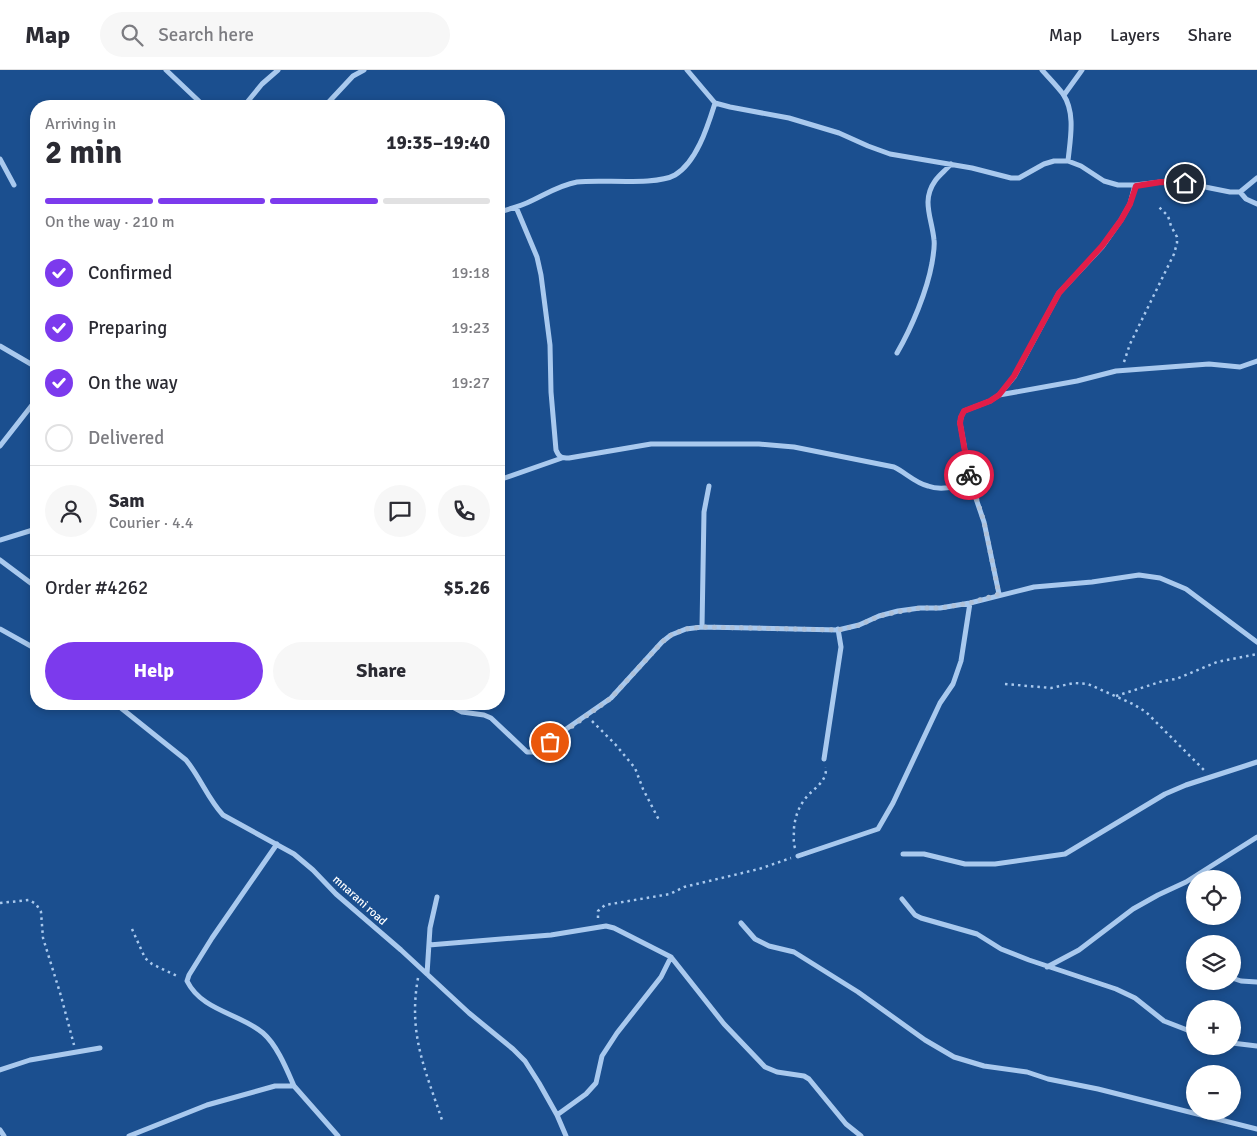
<!DOCTYPE html>
<meta charset="utf-8">
<style>
:root{--surface:#fff;--page:#f7f7f7;--text:#2b2b33;--muted:#7c7c81;--line:#e1e1e2;--accent:#7c3aed}
body{margin:0;font-family:Signika,sans-serif;background:var(--page);color:var(--text);height:100vh;display:flex;flex-direction:column;font-size:19px;white-space:nowrap}
*{box-sizing:border-box;margin:0}
p{font-size:16px;color:var(--muted)}
.icon{flex:none;width:28px;height:28px;fill:none;stroke:currentColor;stroke-width:2;stroke-linecap:round;stroke-linejoin:round}
.map{position:relative;flex:1;overflow:hidden}
.drawer{position:absolute;left:30px;top:30px;width:475px;height:610px;display:flex;flex-direction:column;background:var(--surface);border-radius:20px;box-shadow:0 2px 8px #0003}
.drawer>*{flex:none}
.buttons{position:absolute;left:1186px;top:800px;display:grid;gap:10px}
.buttons a{display:grid;place-items:center;width:55px;height:55px;border-radius:50%;background:var(--surface);box-shadow:0 2px 8px #0003;font-size:25px}
.pin{position:absolute;display:grid;place-items:center;width:42px;height:42px;color:#fff;margin:-21px;border:2px solid #fff;border-radius:50%;box-shadow:0 1px 5px #0007}
.courier{position:absolute;display:grid;place-items:center;width:50px;height:50px;margin:-25px;border:4px solid #e11d48;border-radius:50%;background:#fff;color:#222;box-shadow:0 1px 6px #0007}
.overview em{font-style:normal;font-weight:800}
.overview div{display:flex;flex-direction:column-reverse}
.overview{display:flex;align-items:center;justify-content:space-between;height:85px;padding:0 15px}
h1{font-size:32px;font-weight:800;line-height:38px}
.bar{display:grid;grid-template-columns:repeat(4,1fr);gap:8px 5px;align-content:center;height:60px;padding:0 15px}
.bar i{height:6px;border-radius:4px;background:var(--line)}
.bar .active{background:var(--accent)}
.bar p{grid-column:span 4}
.line{display:flex;align-items:center;gap:12px;padding:0 15px;border-top:1px solid var(--line)}
.line div{flex:1}
.round{display:grid;place-items:center;flex:none;width:52px;height:52px;border-radius:26px;background:var(--page)}
ol{padding:0 15px;list-style:none}
li{display:flex;align-items:center;gap:15px;height:55px}
li p{margin-inline-start:auto}
li .icon{padding:5px;border-radius:50%;background:var(--accent);color:#fff;stroke-width:4}
li:last-child{color:var(--muted)}
li i{width:28px;height:28px;border:2px solid var(--line);border-radius:50%}
.cta{display:flex;gap:10px;margin-top:auto;padding:10px 15px}
.cta a{flex:1;height:58px;border-radius:30px;background:var(--accent);color:#fff;font-size:20px;font-weight:800;line-height:58px;text-align:center}
.cta a+a{background:var(--page);color:var(--text)}
header{display:flex;align-items:center;gap:30px;box-sizing:border-box;height:70px;padding:0 25px;background:var(--surface);border-bottom:1px solid var(--line)}
header strong{font-size:24px}
nav{display:flex;gap:28px;margin-inline-start:auto;font-size:18px}
.search{width:350px;height:45px;background:var(--page);display:flex;align-items:center;gap:12px;box-sizing:border-box;padding:0 18px;border-radius:28px;color:var(--muted);font-size:19px}
.map>svg:first-child{display:block}
.lines{fill:none;stroke-linecap:round;stroke-linejoin:round}
.path{stroke:#a9c9ee;stroke-width:2.5;stroke-dasharray:2.5 4;stroke-linecap:butt}
.minor{stroke:#a9c9ee;stroke-width:5}
.done{stroke:#afc1d8;stroke-width:5;stroke-dasharray:0 9}
.route{stroke:#e11d48;stroke-width:6}
.labels{text-anchor:middle;stroke-width:4;stroke-linejoin:round;paint-order:stroke}
.street-label{font-size:12px;fill:#fff;stroke:#1b4f8f}
</style>
<header>
<strong>Map</strong>
<div class="search"><svg class="icon" aria-label="search" viewBox="0 0 24 24"><circle cx="10" cy="10" r="6"/><path d="M15 15l6 6"/></svg>Search here</div>
<nav><a>Map</a><a>Layers</a><a>Share</a></nav>
</header>
<div class="map">
<svg width="1257" height="1066" viewBox="0 0 1257 1066">
<rect width="100%" height="100%" fill="#1b4f8f"/>
<g class="lines">
<!-- path -->
<path class="path" d="M1124 292 1130 274 1174 184 1177 173V167L1171 156 1168 146 1157 135
M1005 614 1051 618 1074 613 1088 614 1133 634 1146 642 1205 701
M1116 626 1163 611 1176 609 1217 592 1257 584
M592 651 615 674 635 698 643 719 659 750
M795 778C793 772 794 765 794 758 795 748 798 738 805 729 813 718 827 713 826 697
M0 833 29 830 36 834 41 842 43 868 61 926 74 975
M598 848V841L605 835 670 824 684 817 759 799 791 788
M132 859 145 888 152 894 179 907
M418 908C408 964 425 999 442 1050"/>
<!-- minor -->
<path class="minor" d="M166 0 204 36
M687 0 715 33 730 37 789 48 839 63 868 76 890 84 972 98 1011 108H1019L1044 94 1054 91H1068L1081 96 1104 111 1118 115H1135L1161 112 1185 113 1230 122H1240L1257 108
M1042 0C1049 8 1057 16 1063 24 1076 43 1070 70 1068 91
M1064 25 1082 0
M244 36 262 14 278 0
M325 36 353 6 364 0
M0 89 14 115
M1240 122 1246 129 1257 134
M516 137 537 187 541 205 550 275 551 322 556 380C559 387 561 388 569 388L651 374H759L794 377 894 397C905 402 915 413 928 416 941 421 957 416 971 414
M499 142C510 139 521 136 531 131 546 124 560 115 577 112 601 109 656 116 675 105 697 92 708 55 715 33
M0 276 36 297
M897 283C912 257 927 221 932 193 933 186 935 177 934 170 932 148 921 131 935 111 939 105 946 100 951 94
M999 325 1077 311 1116 301 1209 294 1240 297 1257 291
M0 376 36 330
M499 410 562 388
M0 470 36 459
M0 490 36 517
M999 524 984 452 971 414 960 353 961 347 964 341 990 331 999 325 1014 307 1059 223 1102 177 1121 150 1130 134 1135 115
M702 557 704 442 709 416
M0 559 36 579
M116 634 186 690C200 707 208 729 223 745L294 784 313 800 336 824 401 880 469 943 513 979 525 991 539 1013 557 1045 566 1066
M447 634 462 642 484 645 491 648 527 682H534L541 679 559 664 611 628 662 572 671 565 686 559 702 557 838 560 859 555 879 546 898 541 920 538H940L970 533 1034 517 1092 512 1139 505 1160 508 1186 519 1257 572
M824 689 841 577 838 559
M277 774 212 868 189 905 187 911C202 941 239 943 263 963 277 975 287 1000 294 1016
M903 784H924L965 794H995L1065 784 1165 724 1186 715 1257 692
M798 786 878 759 893 733 940 633 953 614 961 591 970 533
M902 829 915 845 921 848 977 864 1001 879 1029 890 1116 919 1135 928 1164 951 1195 963
M741 853 755 869 769 876 794 882 858 922 925 970 954 987 984 996 1027 1002 1048 1009 1098 1019 1257 1059
M429 875 551 865 606 856 614 858 671 887 724 954 765 997 777 1002 804 1006 809 1009 846 1054 861 1066
M1047 897 1079 880 1133 839 1158 825 1186 812 1257 767
M427 904 430 858 437 827
M1232 908 1241 911 1257 912
M1232 973 1257 976
M0 1000 30 990 100 978
M557 1045 586 1024 596 1013 602 986 617 963 661 907 671 887
M0 1060 4 1066
M129 1066 207 1035 275 1016H294L338 1066"/>
</g>
<g class="lines">
<!-- done -->
<path class="done" d="M550 672 611 628 662 572 671 565 686 559 702 557 838 560 860 555 879 546 898 542 920 538H940L970 533 999 524 984 452 969 405"/>
<!-- route -->
<path class="route" d="M969 405 960 353 961 347 964 341 990 331 999 325 1014 306 1059 223 1102 176 1121 150 1130 134 1136 116 1161 112 1185 113"/>
</g>
<g class="labels">
<!-- street labels -->
<g class="street-label">
<text transform="translate(360 830) rotate(42)" y="4">mnarani road</text>
</g>
</g>
</svg>
<div class="buttons">
<a><svg class="icon" aria-label="locate" viewBox="0 0 24 24"><circle cx="12" cy="12" r="6"/><path d="M12 2v4M12 18v4M2 12h4M18 12h4"/></svg></a>
<a><svg class="icon" aria-label="layers" viewBox="0 0 24 24"><path d="M12 4l9 5-9 5-9-5zM3 14l9 5 9-5"/></svg></a>
<a>+</a>
<a>−</a>
</div>
<div class="pin" style="left:550px;top:672px;background:#ea580c"><svg class="icon" aria-label="bag" viewBox="0 0 24 24"><path d="M5 8h14l-1 12H6zM9 8a3 3 0 0 1 6 0"/></svg></div>
<div class="pin" style="left:1185px;top:113px;background:#1f2937"><svg class="icon" aria-label="home" viewBox="0 0 24 24"><path d="M3 11l9-7 9 7M6 9v11h12V9"/></svg></div>
<div class="courier" style="left:969px;top:405px"><svg class="icon" aria-label="bike" viewBox="0 0 24 24"><circle cx="6" cy="16" r="4"/><circle cx="18" cy="16" r="4"/><path d="M6 16l4-8h5l3 8M10 8l3 8H6M13 5h3"/></svg></div>
<section class="drawer">
<div class="overview"><div><h1>2 min</h1><p>Arriving in</p></div><em>19:35–19:40</em></div>
<div class="bar"><i class="active"></i><i class="active"></i><i class="active"></i><i></i><p>On the way · 210 m</p></div>
<ol>
<li><svg class="icon" aria-label="check" viewBox="0 0 24 24"><path d="M5 12l5 5 9-10"/></svg>Confirmed<p>19:18</p></li>
<li><svg class="icon" aria-label="check" viewBox="0 0 24 24"><path d="M5 12l5 5 9-10"/></svg>Preparing<p>19:23</p></li>
<li><svg class="icon" aria-label="check" viewBox="0 0 24 24"><path d="M5 12l5 5 9-10"/></svg>On the way<p>19:27</p></li>
<li><i></i>Delivered</li>
</ol>
<div class="line" style="height:90px"><a class="round"><svg class="icon" aria-label="person" viewBox="0 0 24 24"><circle cx="12" cy="8" r="4"/><path d="M4 21q1-7 8-7t8 7"/></svg></a><div><b>Sam</b><p>Courier · 4.4</p></div><a class="round"><svg class="icon" aria-label="chat" viewBox="0 0 24 24"><path d="M4 5h16v11H9l-5 4z"/></svg></a><a class="round"><svg class="icon" aria-label="phone" viewBox="0 0 24 24"><path d="M5 4h4l2 5-3 2q2 4 5 5l2-3 5 2v4C11 20 4 13 5 4z"/></svg></a></div>
<div class="line" style="height:65px"><div>Order #4262</div><b>$5.26</b></div>
<div class="cta"><a>Help</a><a>Share</a></div>
</section>
</div>
